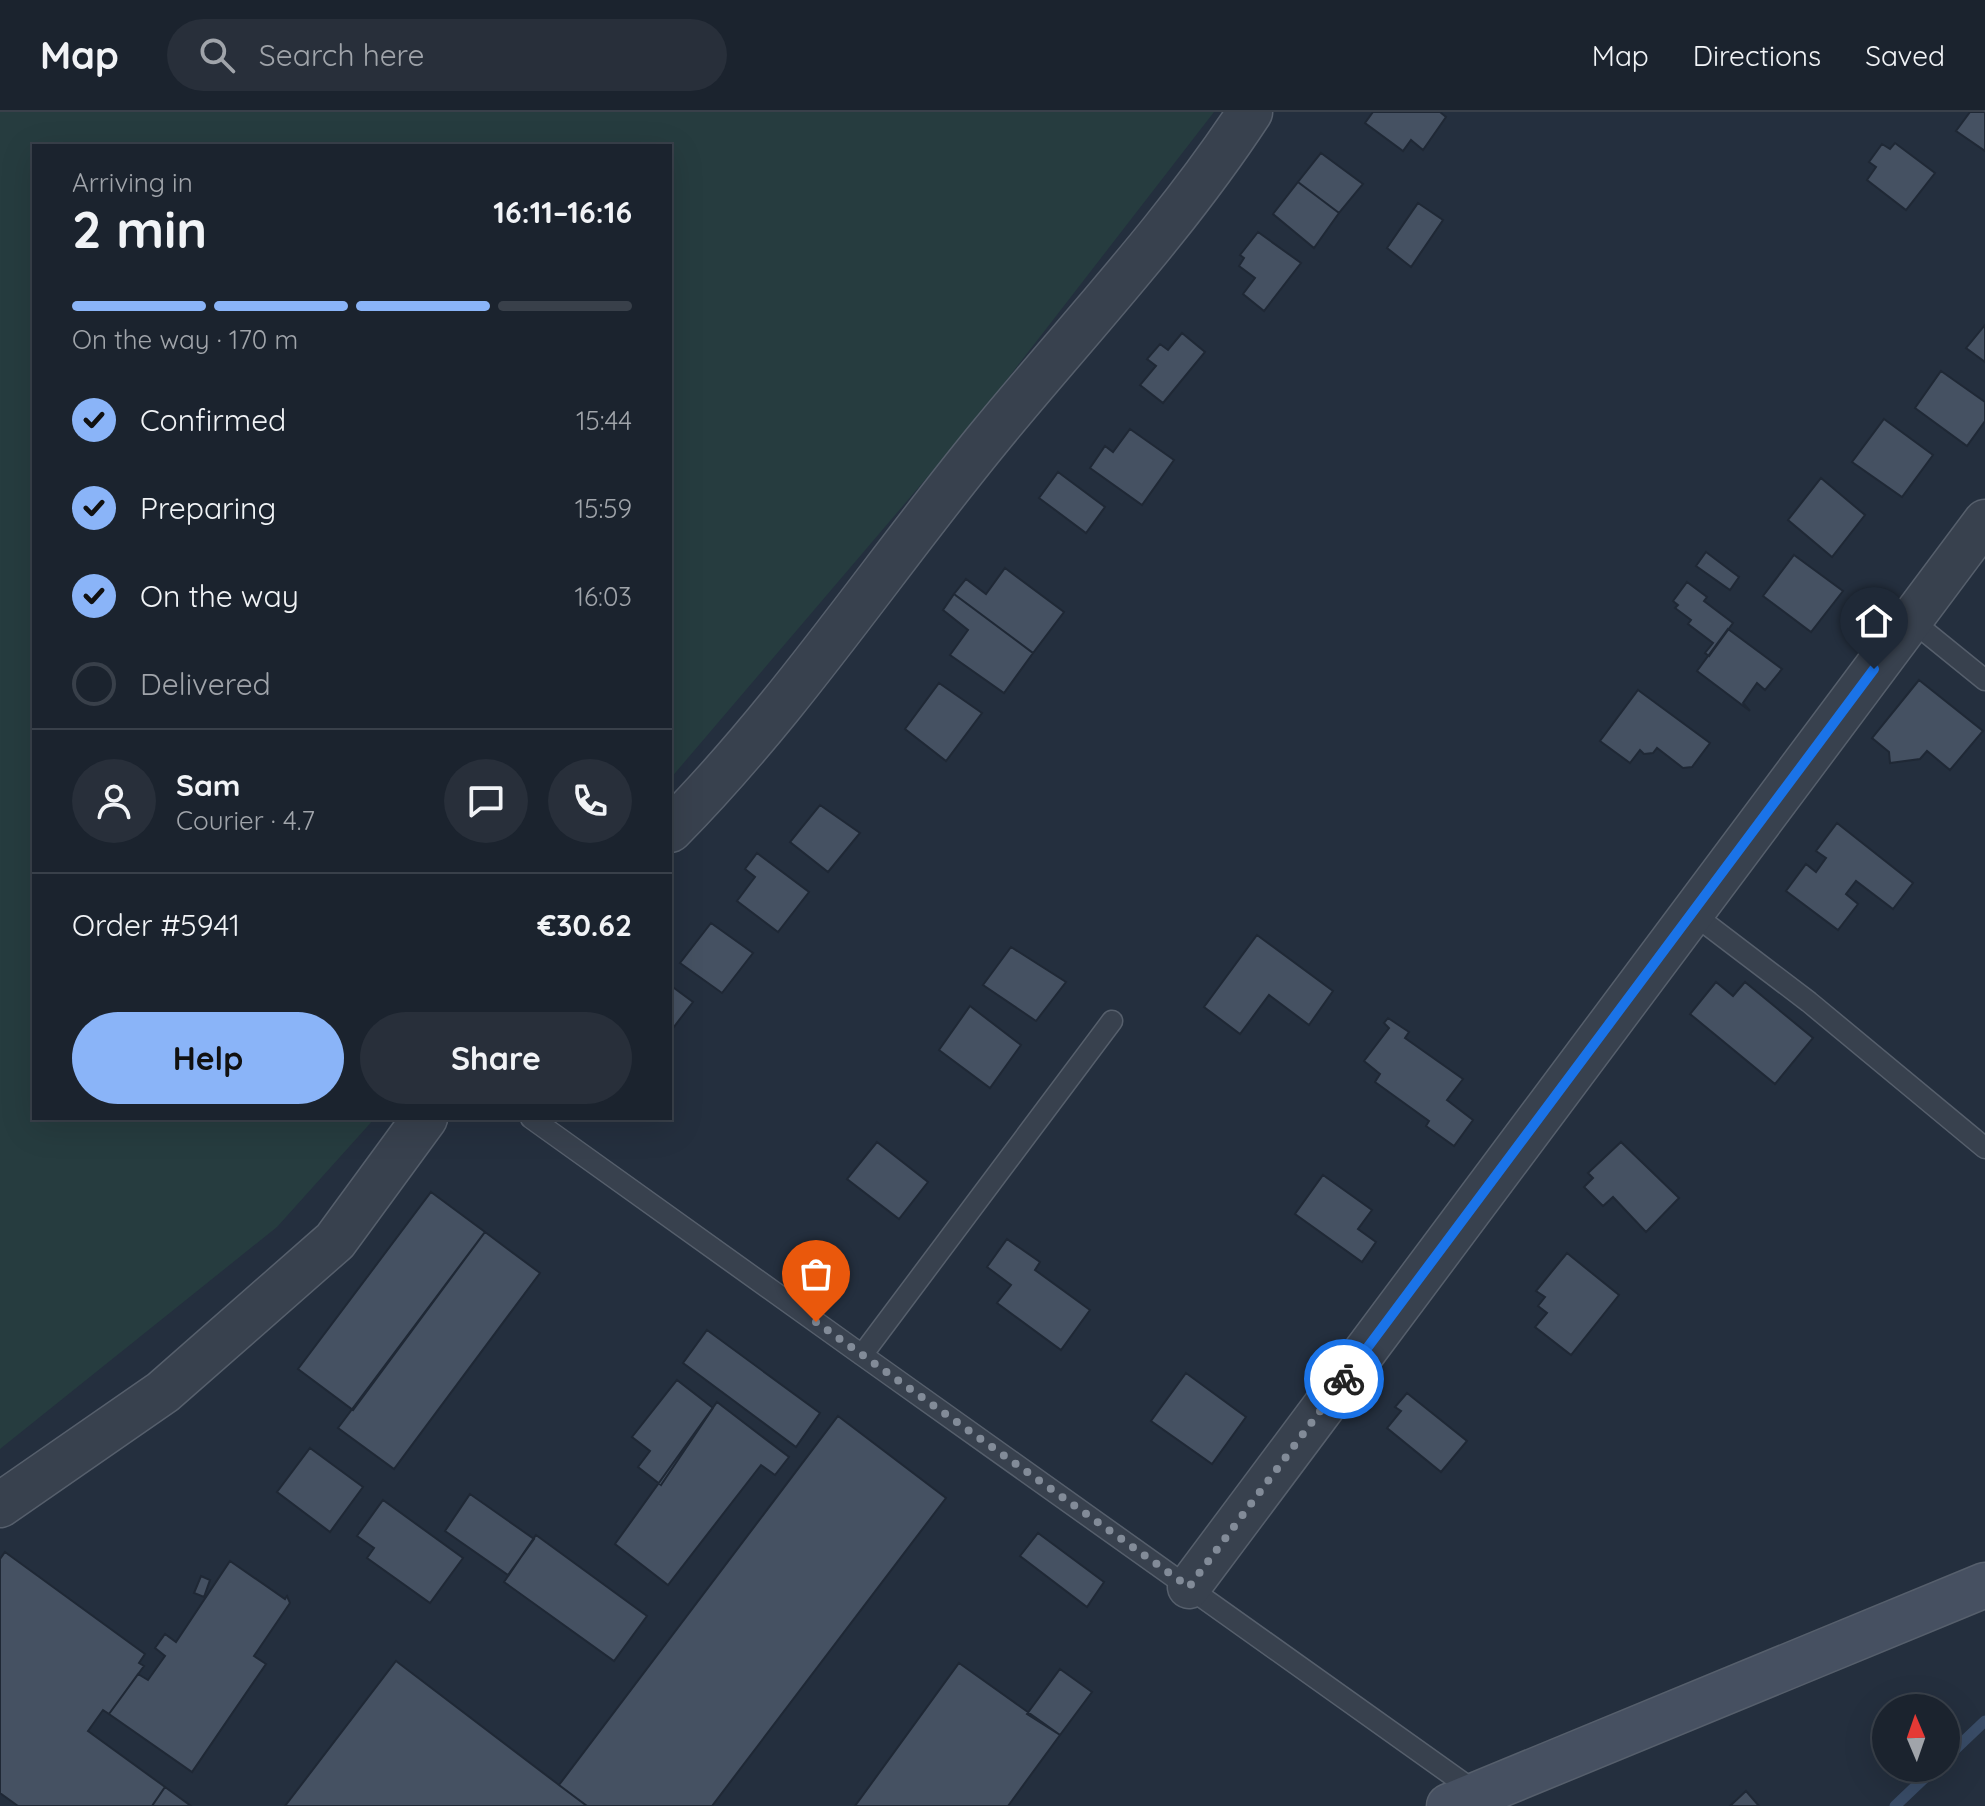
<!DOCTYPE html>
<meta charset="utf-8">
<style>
:root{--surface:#1b232e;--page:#282f3a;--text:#f1f3f6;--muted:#a0a4aa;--line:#39404a;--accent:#8ab4f8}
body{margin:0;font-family:Quicksand,sans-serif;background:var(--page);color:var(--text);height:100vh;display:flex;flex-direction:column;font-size:30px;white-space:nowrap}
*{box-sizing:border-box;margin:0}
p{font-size:26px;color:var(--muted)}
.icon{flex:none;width:44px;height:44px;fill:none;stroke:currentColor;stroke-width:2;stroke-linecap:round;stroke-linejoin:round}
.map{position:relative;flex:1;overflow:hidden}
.sheet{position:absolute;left:32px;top:32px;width:640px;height:976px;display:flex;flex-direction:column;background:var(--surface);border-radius:0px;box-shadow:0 8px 32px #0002,0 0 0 2px var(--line)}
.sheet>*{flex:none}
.needle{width:52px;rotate:358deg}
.fabs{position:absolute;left:1872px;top:1582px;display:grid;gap:16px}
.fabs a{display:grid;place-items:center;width:88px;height:88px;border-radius:50%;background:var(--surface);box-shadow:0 8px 32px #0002,0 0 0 2px var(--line);font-size:40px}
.pin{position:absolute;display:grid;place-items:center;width:68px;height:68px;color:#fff;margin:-82px -34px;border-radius:50% 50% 50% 0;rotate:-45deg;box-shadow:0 0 8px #0007}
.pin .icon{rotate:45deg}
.courier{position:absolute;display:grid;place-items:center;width:80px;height:80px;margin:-40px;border:6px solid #1a73e8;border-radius:50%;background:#fff;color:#222;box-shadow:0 2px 10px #0007}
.summary em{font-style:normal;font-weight:800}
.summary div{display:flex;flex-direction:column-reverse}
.summary{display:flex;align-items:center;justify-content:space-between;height:136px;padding:0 40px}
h1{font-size:52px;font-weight:800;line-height:60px}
.bar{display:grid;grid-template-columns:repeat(4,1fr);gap:12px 8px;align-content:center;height:96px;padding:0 40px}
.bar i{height:10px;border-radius:6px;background:var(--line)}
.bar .active{background:var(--accent)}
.bar p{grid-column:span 4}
.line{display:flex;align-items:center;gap:20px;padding:0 40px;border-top:2px solid var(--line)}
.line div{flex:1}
.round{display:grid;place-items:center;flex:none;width:84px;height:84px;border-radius:42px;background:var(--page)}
ol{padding:0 40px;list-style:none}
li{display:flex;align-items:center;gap:24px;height:88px}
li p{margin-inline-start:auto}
li .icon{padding:8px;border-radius:50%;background:var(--accent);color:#111;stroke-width:4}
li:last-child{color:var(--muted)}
li i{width:44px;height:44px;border:4px solid var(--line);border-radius:50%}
.button{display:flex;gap:16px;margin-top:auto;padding:16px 40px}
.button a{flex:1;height:92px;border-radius:48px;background:var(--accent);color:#111;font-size:32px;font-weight:800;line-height:92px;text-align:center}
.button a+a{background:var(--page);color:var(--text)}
header{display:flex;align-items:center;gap:48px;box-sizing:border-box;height:112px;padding:0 40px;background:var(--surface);border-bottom:2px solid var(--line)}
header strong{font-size:38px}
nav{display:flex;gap:44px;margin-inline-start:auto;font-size:28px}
.search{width:560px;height:72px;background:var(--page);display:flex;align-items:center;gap:20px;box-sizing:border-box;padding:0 28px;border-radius:44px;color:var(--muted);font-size:30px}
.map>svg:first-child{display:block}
.green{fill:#263c3f}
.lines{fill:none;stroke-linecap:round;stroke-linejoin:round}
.stream{stroke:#394c67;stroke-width:11}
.building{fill:#455162;stroke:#1f2835;stroke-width:2}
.service-casing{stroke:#565f6c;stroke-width:23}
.minor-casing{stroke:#565f6c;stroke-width:45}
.tertiary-casing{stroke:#565f6c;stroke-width:47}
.secondary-casing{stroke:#565f6c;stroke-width:47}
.service{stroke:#38414e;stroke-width:20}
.minor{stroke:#38414e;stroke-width:42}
.tertiary{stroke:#38414e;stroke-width:44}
.secondary{stroke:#465061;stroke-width:44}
.done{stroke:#828b98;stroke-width:8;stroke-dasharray:0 14.4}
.route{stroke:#1a73e8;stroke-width:10}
</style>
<header>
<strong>Map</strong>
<div class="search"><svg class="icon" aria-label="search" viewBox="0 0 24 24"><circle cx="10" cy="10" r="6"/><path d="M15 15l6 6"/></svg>Search here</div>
<nav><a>Map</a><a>Directions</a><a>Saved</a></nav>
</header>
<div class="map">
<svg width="1985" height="1694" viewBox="0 0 1985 1694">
<rect width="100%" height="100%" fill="#242f3e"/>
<!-- green -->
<path class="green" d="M0 0H1214L971 314 670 667V34H34V1006H375L277 1115 0 1337Z"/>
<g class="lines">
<!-- stream -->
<path class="stream" d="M1946 1646 1985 1609
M1895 1694 1935 1656"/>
</g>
<!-- building -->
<path class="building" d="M1373 0H1440L1446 5 1423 38 1411 28 1403 39 1365 11Z
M1970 0H1985V39L1956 19Z
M1895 31 1935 61 1906 98 1867 68 1876 55 1869 50 1882 32 1890 37Z
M1321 41 1363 72 1339 101 1298 70Z
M1298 70 1339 101 1314 136 1273 102Z
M1418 91 1443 108 1411 155 1387 136Z
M1258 120 1301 151 1264 199 1243 182 1255 166 1239 154 1244 146 1240 143Z
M1985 213V250L1966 236Z
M1182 221 1205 240 1163 291 1140 273 1156 254 1147 247 1160 232 1168 238Z
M1941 259 1985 290V309L1967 334 1915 296Z
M1884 307 1933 343 1902 385 1852 350Z
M1130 317 1174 348 1142 393 1090 356 1105 334 1113 340Z
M1058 360 1105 395 1086 421 1039 386Z
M1821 366 1865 403 1832 445 1788 408Z
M1706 440 1739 465 1730 478 1696 454Z
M1794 443 1843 479 1811 520 1763 484Z
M1005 456 1064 500 1033 541 954 482 966 467 986 482Z
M1687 470 1707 485 1704 489 1733 511 1709 544 1705 541 1713 531 1688 512 1691 508 1675 496 1678 493 1673 489Z
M954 482 1033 541 1004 581 950 543 968 518 943 498Z
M1728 517 1782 557 1765 578 1757 571 1743 591 1750 599 1697 559Z
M1919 568 1983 619 1950 658 1927 639 1920 647 1890 651 1889 640 1872 626Z
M939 571 982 601 946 649 905 617Z
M1638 578 1710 631 1692 655 1683 656 1657 636 1653 641 1644 642 1640 638 1630 651 1600 629Z
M820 693 860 721 828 760 790 730Z
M1837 711 1913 771 1893 797 1856 769 1846 782 1858 792 1838 818 1786 779 1806 752 1816 760 1826 746 1816 739Z
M757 741 809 780 778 820 737 789 755 765 745 757Z
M711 811 753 841 722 881 680 851Z
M1257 823 1333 879 1309 913 1269 883 1240 922 1204 895Z
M1011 835 1066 870 1036 909 983 873Z
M1716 870 1733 884 1745 870 1813 926 1775 972 1690 902Z
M670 873 693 890 670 920Z
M970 894 1021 933 990 976 939 938Z
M1388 906 1409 920 1405 926 1463 967 1447 988 1473 1008 1454 1034 1426 1014 1429 1009 1375 970 1380 962 1364 949 1389 916 1384 911Z
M877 1030 928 1070 899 1107 847 1067Z
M1621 1030 1679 1086 1646 1120 1613 1085 1603 1094 1584 1075 1593 1066 1588 1061Z
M1323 1063 1372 1098 1358 1117 1376 1130 1362 1150 1295 1102Z
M431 1080 485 1120 353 1298 298 1257Z
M485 1120 540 1161 394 1357 338 1316Z
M1007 1127 1040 1150 1035 1158 1090 1198 1061 1238 997 1191 1011 1173 987 1155Z
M1567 1141 1619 1183 1571 1243 1535 1215 1547 1201 1538 1194 1545 1185 1536 1179Z
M707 1218 820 1301 796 1335 683 1251Z
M1186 1261 1246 1305 1212 1352 1151 1309Z
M677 1268 713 1296 661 1373 638 1355 650 1339 632 1325Z
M1407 1281 1467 1329 1441 1360 1387 1316 1401 1299 1395 1295Z
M717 1290 789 1345 775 1363 761 1353 668 1473 615 1432Z
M838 1304 946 1386 712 1694H587L559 1673Z
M310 1336 363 1375 330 1420 277 1380Z
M470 1382 534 1427 508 1463 445 1419Z
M383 1388 463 1446 430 1491 367 1446 374 1436 357 1424Z
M1038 1421 1104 1470 1087 1495 1020 1444Z
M536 1423 647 1504 614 1549 504 1470Z
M5 1440 145 1542 139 1551 144 1554 109 1602 103 1598 88 1619 165 1675 152 1694H18L0 1681V1447Z
M230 1449 285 1487 287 1484 290 1491 254 1544 266 1552 192 1660 109 1602 138 1562 148 1568 165 1544 155 1536 165 1522 176 1530Z
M201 1464 210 1468 204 1485 194 1481Z
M396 1549 559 1673 587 1694H285Z
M959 1551 1060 1623 1008 1694H855Z
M1060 1557 1092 1580 1060 1623 1027 1602Z
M165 1675 191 1694H152Z
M1746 1679 1759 1694H1730Z"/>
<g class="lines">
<!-- service casing -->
<g class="service-casing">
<path id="service" d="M1911 508 1985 568
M1692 801 1809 890 1985 1036
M1112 909 862 1243 1480 1683
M531 1006 862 1243"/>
</g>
<!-- minor casing -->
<g class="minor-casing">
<path id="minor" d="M1189 1475 1985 409"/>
</g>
<!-- tertiary casing -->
<g class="tertiary-casing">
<path id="tertiary" d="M670 718C790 597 884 453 992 322 1080 215 1174 116 1250 0
M0 1393 163 1280 335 1129 425 1006"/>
</g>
<!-- secondary casing -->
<g class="secondary-casing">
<path id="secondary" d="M1449 1694 1985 1473"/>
</g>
<!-- service -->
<use href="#service" class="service"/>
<!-- minor -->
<use href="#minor" class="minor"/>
<!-- tertiary -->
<use href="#tertiary" class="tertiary"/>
<!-- secondary -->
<use href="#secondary" class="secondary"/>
</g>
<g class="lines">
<!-- done -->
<path class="done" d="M816 1210 1189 1475 1344 1267"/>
<!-- route -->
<path class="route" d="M1344 1267 1874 557"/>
</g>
</svg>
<div class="fabs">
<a><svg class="needle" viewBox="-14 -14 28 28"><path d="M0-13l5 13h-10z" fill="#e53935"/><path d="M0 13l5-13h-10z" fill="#a0a4aa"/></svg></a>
</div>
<div class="pin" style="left:816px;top:1210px;background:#ea580c"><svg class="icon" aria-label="bag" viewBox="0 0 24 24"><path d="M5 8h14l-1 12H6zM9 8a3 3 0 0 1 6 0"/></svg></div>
<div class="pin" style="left:1874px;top:557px;background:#1f2937"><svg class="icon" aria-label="home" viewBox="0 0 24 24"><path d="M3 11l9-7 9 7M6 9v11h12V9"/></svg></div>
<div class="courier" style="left:1344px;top:1267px"><svg class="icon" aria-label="bike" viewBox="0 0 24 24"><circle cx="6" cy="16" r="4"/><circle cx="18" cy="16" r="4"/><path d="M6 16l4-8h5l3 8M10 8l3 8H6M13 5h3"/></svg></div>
<section class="sheet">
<div class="summary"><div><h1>2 min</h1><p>Arriving in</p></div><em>16:11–16:16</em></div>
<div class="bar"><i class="active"></i><i class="active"></i><i class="active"></i><i></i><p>On the way · 170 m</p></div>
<ol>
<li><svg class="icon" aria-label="check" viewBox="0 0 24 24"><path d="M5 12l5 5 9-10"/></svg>Confirmed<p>15:44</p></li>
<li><svg class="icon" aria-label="check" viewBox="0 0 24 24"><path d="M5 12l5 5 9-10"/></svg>Preparing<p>15:59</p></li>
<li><svg class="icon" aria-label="check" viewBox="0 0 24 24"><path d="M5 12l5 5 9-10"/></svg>On the way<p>16:03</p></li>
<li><i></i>Delivered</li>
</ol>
<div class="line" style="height:144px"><a class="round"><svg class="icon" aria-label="person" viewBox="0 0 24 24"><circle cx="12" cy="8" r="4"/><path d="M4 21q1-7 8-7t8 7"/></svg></a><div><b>Sam</b><p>Courier · 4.7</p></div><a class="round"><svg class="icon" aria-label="chat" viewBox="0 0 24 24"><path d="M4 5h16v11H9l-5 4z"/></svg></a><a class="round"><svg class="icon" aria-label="phone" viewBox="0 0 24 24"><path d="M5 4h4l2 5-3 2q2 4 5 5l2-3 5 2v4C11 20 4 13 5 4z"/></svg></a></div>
<div class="line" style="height:104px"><div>Order #5941</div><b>€30.62</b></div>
<div class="button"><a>Help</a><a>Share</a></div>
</section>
</div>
